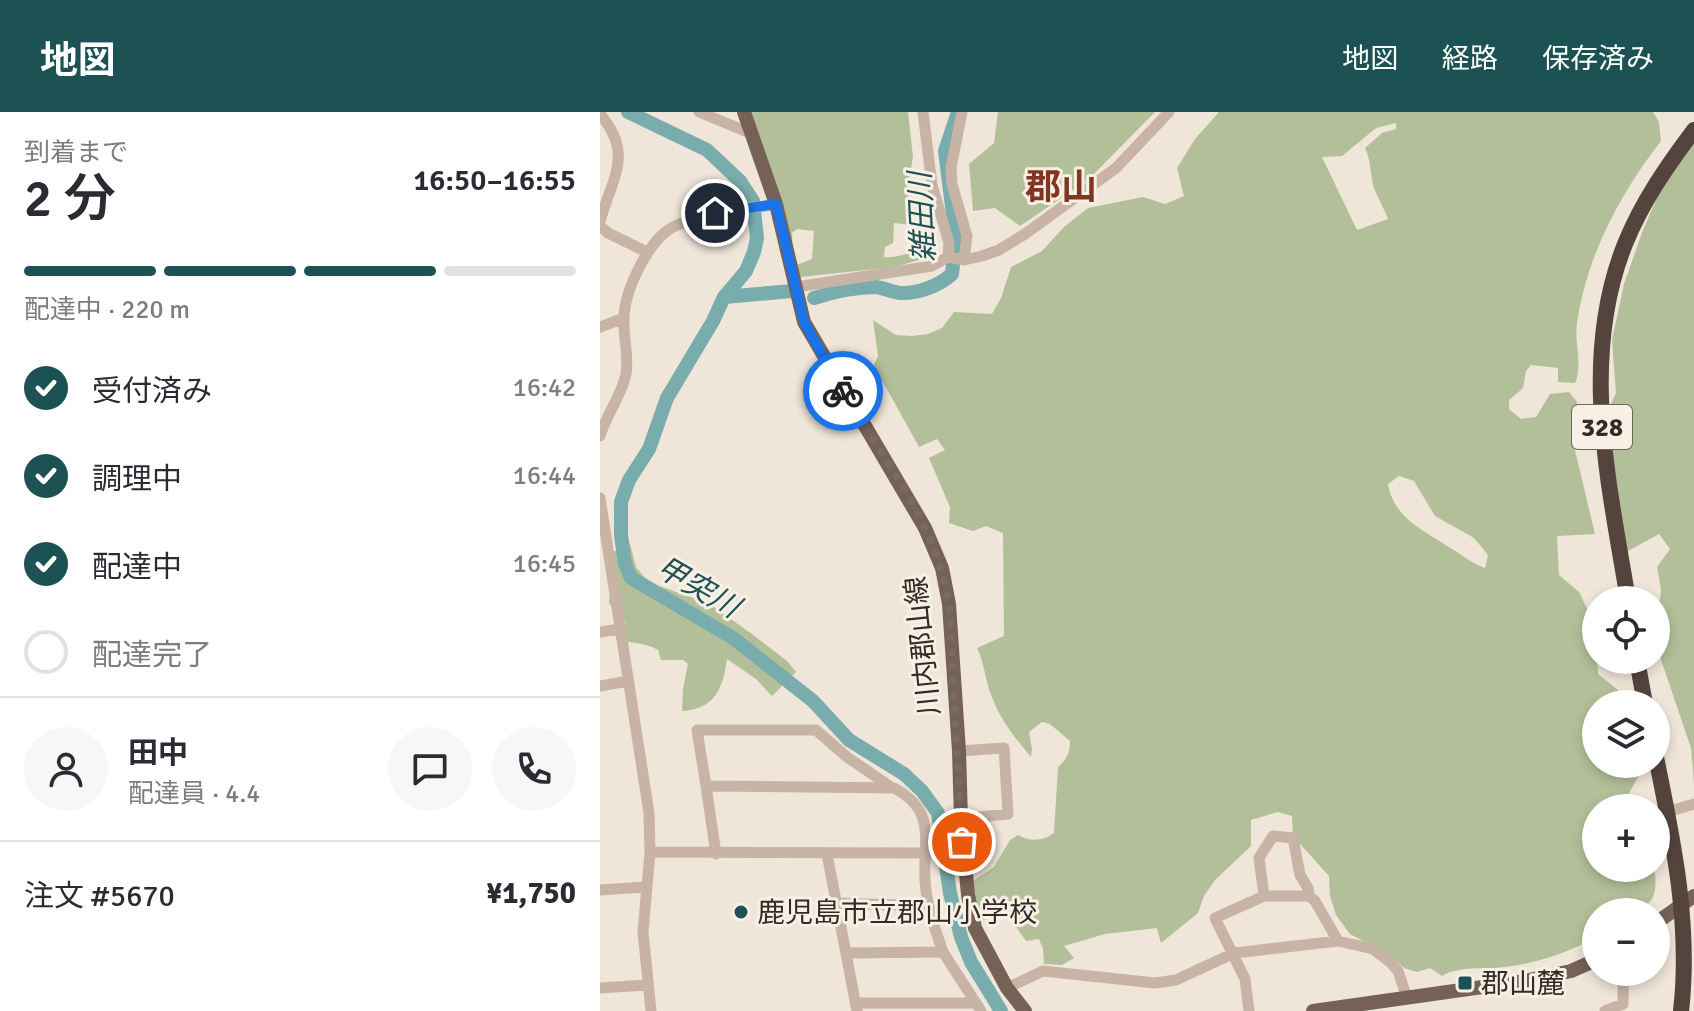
<!DOCTYPE html>
<html lang="ja">
<meta charset="utf-8">
<style>
:root{--surface:#fff;--page:#f7f7f7;--text:#2b2b33;--muted:#7c7c81;--line:#e1e1e2;--accent:#1d5254}
body{margin:0;font-family:Signika,"Noto Sans JP",sans-serif;background:var(--page);color:var(--text);height:100vh;display:flex;flex-direction:column;font-size:30px;white-space:nowrap}
*{box-sizing:border-box;margin:0}
p{font-size:26px;color:var(--muted)}
.icon{flex:none;width:44px;height:44px;fill:none;stroke:currentColor;stroke-width:2;stroke-linecap:round;stroke-linejoin:round}
.map{position:relative;flex:1;overflow:hidden}
.sheet{display:flex;flex-direction:column;background:var(--surface);width:600px}
.sheet>*{flex:none}
.controls{position:absolute;left:982px;top:474px;display:grid;gap:16px}
.controls a{display:grid;place-items:center;width:88px;height:88px;border-radius:50%;background:var(--surface);box-shadow:0 4px 12px #0003;font-size:40px}
.pin{position:absolute;display:grid;place-items:center;width:68px;height:68px;color:#fff;margin:-34px;border:4px solid #fff;border-radius:50%;box-shadow:0 2px 8px #0007}
.courier{position:absolute;display:grid;place-items:center;width:80px;height:80px;margin:-40px;border:6px solid #1a73e8;border-radius:50%;background:#fff;color:#222;box-shadow:0 2px 10px #0007}
.head em{font-style:normal;font-weight:600}
.head div{display:flex;flex-direction:column-reverse}
.head{display:flex;align-items:center;justify-content:space-between;height:136px;padding:0 24px}
h1{font-size:52px;font-weight:600;line-height:60px}
.bar{display:grid;grid-template-columns:repeat(4,1fr);gap:12px 8px;align-content:center;height:96px;padding:0 24px}
.bar i{height:10px;border-radius:6px;background:var(--line)}
.bar .on{background:var(--accent)}
.bar p{grid-column:span 4}
.line{display:flex;align-items:center;gap:20px;padding:0 24px;border-top:2px solid var(--line)}
.line div{flex:1}
.round{display:grid;place-items:center;flex:none;width:84px;height:84px;border-radius:42px;background:var(--page)}
ol{padding:0 24px;list-style:none}
li{display:flex;align-items:center;gap:24px;height:88px}
li p{margin-inline-start:auto}
li .icon{padding:8px;border-radius:50%;background:var(--accent);color:#fff;stroke-width:4}
li:last-child{color:var(--muted)}
li i{width:44px;height:44px;border:4px solid var(--line);border-radius:50%}
header{display:flex;align-items:center;gap:48px;box-sizing:border-box;height:112px;padding:0 40px;background:var(--accent);color:#fff}
header strong{font-size:38px}
nav{display:flex;gap:44px;margin-inline-start:auto;font-size:28px}
main{display:flex;flex:1;min-height:0}
.map>svg:first-child{display:block}
.green{fill:#b3bf99;fill-rule:evenodd}
.lines{fill:none;stroke-linecap:round;stroke-linejoin:round}
.river{stroke:#78acad;stroke-width:14}
.minor{stroke:#c8b4a5;stroke-width:11}
.major{stroke:#766157;stroke-width:14}
.highway{stroke:#55443d;stroke-width:16}
.done{stroke:#766b65;stroke-width:8;stroke-dasharray:0 14.4}
.route{stroke:#1a73e8;stroke-width:10}
.poi-dot{fill:#1d5254;stroke:#f8efe5;stroke-width:3}
.labels{text-anchor:middle;stroke-width:6;stroke-linejoin:round;paint-order:stroke}
.shield{fill:#f8efe5;stroke:#6f655f;stroke-width:2}
.shield-label{font-size:26px;font-weight:bold;fill:#342a26}
.street-label{font-size:28px;fill:#342a26;stroke:#f8efe5}
.poi-label{font-size:28px;fill:#342a26;stroke:#f8efe5;text-anchor:start}
.water-label{font-size:30px;font-style:italic;fill:#1d5254;stroke:#f8efe5}
.district-label{font-size:36px;font-weight:bold;fill:#813621;stroke:#f8efe5}
</style>
<header>
<strong>地図</strong>
<nav><a>地図</a><a>経路</a><a>保存済み</a></nav>
</header>
<main>
<section class="sheet">
<div class="head"><div><h1>2 分</h1><p>到着まで</p></div><em>16:50–16:55</em></div>
<div class="bar"><i class="on"></i><i class="on"></i><i class="on"></i><i></i><p>配達中 · 220 m</p></div>
<ol>
<li><svg class="icon" aria-label="check" viewBox="0 0 24 24"><path d="M5 12l5 5 9-10"/></svg>受付済み<p>16:42</p></li>
<li><svg class="icon" aria-label="check" viewBox="0 0 24 24"><path d="M5 12l5 5 9-10"/></svg>調理中<p>16:44</p></li>
<li><svg class="icon" aria-label="check" viewBox="0 0 24 24"><path d="M5 12l5 5 9-10"/></svg>配達中<p>16:45</p></li>
<li><i></i>配達完了</li>
</ol>
<div class="line" style="height:144px"><a class="round"><svg class="icon" aria-label="person" viewBox="0 0 24 24"><circle cx="12" cy="8" r="4"/><path d="M4 21q1-7 8-7t8 7"/></svg></a><div><b>田中</b><p>配達員 · 4.4</p></div><a class="round"><svg class="icon" aria-label="chat" viewBox="0 0 24 24"><path d="M4 5h16v11H9l-5 4z"/></svg></a><a class="round"><svg class="icon" aria-label="phone" viewBox="0 0 24 24"><path d="M5 4h4l2 5-3 2q2 4 5 5l2-3 5 2v4C11 20 4 13 5 4z"/></svg></a></div>
<div class="line" style="height:104px"><div>注文 #5670</div><b>¥1,750</b></div>
</section>
<div class="map">
<svg width="1094" height="899" viewBox="0 0 1094 899">
<rect width="100%" height="100%" fill="#f0e5d9"/>
<!-- green -->
<path class="green" d="M139 0H308L313 45 307 79 313 97 312 113 294 111 293 131 285 135 284 145C298 147 313 137 325 142L326 146 294 155 201 165 190 163 186 157 212 147 214 119 197 117 192 121 193 150 183 152 175 107Z
M398 0H555L489 67 420 114 395 96 373 99 369 52 394 31Z
M619 0H1053L1059 10 1061 29C1020 82 987 143 977 211 974 231 983 253 975 271L958 270V256L931 253 926 259 923 276 909 288V297L921 307 936 305 950 282 969 280 977 290 974 334 995 422 957 424 959 463 979 480 996 516 998 562 1028 586 1029 592H996V652H1038L1039 663 1021 696H996V756H1054C1063 804 1031 800 996 800V825C968 841 937 851 904 855 883 858 861 853 842 864L830 856 817 860 804 856 791 844 750 822 736 803 730 784 729 764 693 724 692 704 678 700 651 708V734L615 768 604 784 598 801 561 831 557 816 505 822 464 834 474 846 462 853 444 852 443 837 439 827 426 829 410 806 378 808 370 771 394 755 410 728 418 723C430 730 444 729 454 721L458 655C467 647 470 641 470 629L450 612 442 610 429 620 432 637 431 645C415 626 401 609 392 585 385 569 385 552 377 536L404 524 403 421 386 414 373 419 349 411 350 395 329 346 345 338 337 327 319 335 283 270 270 262 278 244 273 208 296 223 312 224 328 222 342 216 354 200 392 202 401 186 411 155 442 139 464 115 488 96 543 85 565 92 584 84 577 56 595 27ZM796 11V17L782 21 765 36C771 48 770 62 774 76 778 86 784 97 788 107L757 118 722 45 742 44 776 16ZM799 364 814 369 835 404 874 426 888 443 885 456C872 451 863 444 852 437 825 419 794 407 788 372Z
M1094 27V671L1091 636 1056 533 1061 477 1057 455 1070 437 1059 422 1026 440 1013 347 1010 294 1016 281 1012 228 1024 172 1043 118 1065 67Z
M30 432 36 455 45 466 59 474 108 491 152 522 187 549 196 560 172 584 156 567 127 547C123 575 116 597 82 599L83 577 88 552 83 548H61L58 538C45 530 31 532 16 527L26 511 9 491 13 440Z"/>
<g class="lines">
<!-- river -->
<path class="river" d="M28 0 107 38 140 69 153 89 157 126 154 140 146 159 124 185 113 209 67 286 49 337 29 368 21 390V423L25 452 31 466 133 526 213 589 249 628 304 662 322 679 338 701 350 781 361 825 371 850 401 899
M124 185 192 179
M214 186C233 180 255 175 276 175 284 176 292 180 300 181 317 182 339 174 352 162L356 126 345 39 358 0"/>
<!-- minor -->
<path class="minor" d="M99 0 150 21
M323 0 332 73 349 131 348 145
M362 0 351 56 352 72 367 124 364 148
M0 2C35 43 11 67 0 110
M0 114 8 121 47 140
M196 175 332 154 348 145 364 148 382 144 399 138 425 122 516 56 569 0
M0 215 24 206
M0 324C6 303 22 283 26 262 29 244 23 225 24 207 24 179 49 126 75 114 95 105 118 99 140 96 153 94 164 96 176 92
M0 386 49 701 50 740 43 820 51 899
M0 520 19 517
M0 574 28 569
M359 639 404 636 408 702 361 707
M106 674 97 618H216L247 645 291 675
M1067 700 1094 692
M50 740 326 741
M116 742 106 674 294 676C337 699 323 727 325 768 326 792 335 817 343 840
M227 742 257 899
M0 778 45 775
M664 784 659 746 673 724 693 726 700 763 708 776 709 784
M237 791 329 794
M247 841 343 840 381 899
M0 876 47 873
M407 876 443 859 555 871 576 868 634 841 738 829 773 837 791 851 798 859 807 886
M255 891H376
M649 899 645 867 615 806 664 784H709L715 789 738 829
M1005 899 1023 892V860"/>
<!-- major -->
<path class="major" d="M144 0 176 92 204 210 325 416 342 456 349 492 359 639 361 707 368 783 375 816 407 876 425 899
M1056 811 1094 784
M713 899 925 869 971 859 996 848"/>
<!-- highway -->
<path class="highway" d="M1028 488C1009 371 979 247 1025 132 1042 90 1067 54 1094 18
M1037 548 1045 592
M1056 645C1073 728 1091 813 1081 899"/>
</g>
<g class="lines">
<!-- done -->
<path class="done" d="M243 279C283 346 337 413 349 492L362 730"/>
<!-- route -->
<path class="route" d="M115 101 176 92 204 210 243 279"/>
</g>
<!-- markers -->
<g class="poi-dot">
<circle cx="141" cy="800" r="8"/>
<rect x="857" y="863" width="16" height="16" rx="4"/>
</g>
<g class="labels">
<!-- shield labels -->
<rect class="shield" x="972" y="293" width="60" height="44" rx="6"/>
<g class="shield-label">
<text x="1002" y="324">328</text>
</g>
<!-- street labels -->
<g class="street-label">
<text transform="translate(322 534) rotate(-96)" y="10">川内郡山線</text>
</g>
<!-- poi labels -->
<g class="poi-label">
<text x="157" y="810">鹿児島市立郡山小学校</text>
<text x="881" y="881">郡山麓</text>
</g>
<!-- water labels -->
<g class="water-label">
<text transform="translate(322 105) rotate(-93)" y="10">雑田川</text>
<text transform="translate(98 475) rotate(30)" y="10">甲突川</text>
</g>
<!-- district labels -->
<g class="district-label">
<text x="461" y="87">郡山</text>
</g>
</g>
</svg>
<div class="controls">
<a><svg class="icon" aria-label="locate" viewBox="0 0 24 24"><circle cx="12" cy="12" r="6"/><path d="M12 2v4M12 18v4M2 12h4M18 12h4"/></svg></a>
<a><svg class="icon" aria-label="layers" viewBox="0 0 24 24"><path d="M12 4l9 5-9 5-9-5zM3 14l9 5 9-5"/></svg></a>
<a>+</a>
<a>−</a>
</div>
<div class="pin" style="left:362px;top:730px;background:#ea580c"><svg class="icon" aria-label="bag" viewBox="0 0 24 24"><path d="M5 8h14l-1 12H6zM9 8a3 3 0 0 1 6 0"/></svg></div>
<div class="pin" style="left:115px;top:101px;background:#1f2937"><svg class="icon" aria-label="home" viewBox="0 0 24 24"><path d="M3 11l9-7 9 7M6 9v11h12V9"/></svg></div>
<div class="courier" style="left:243px;top:279px"><svg class="icon" aria-label="bike" viewBox="0 0 24 24"><circle cx="6" cy="16" r="4"/><circle cx="18" cy="16" r="4"/><path d="M6 16l4-8h5l3 8M10 8l3 8H6M13 5h3"/></svg></div>
</div>
</main>
